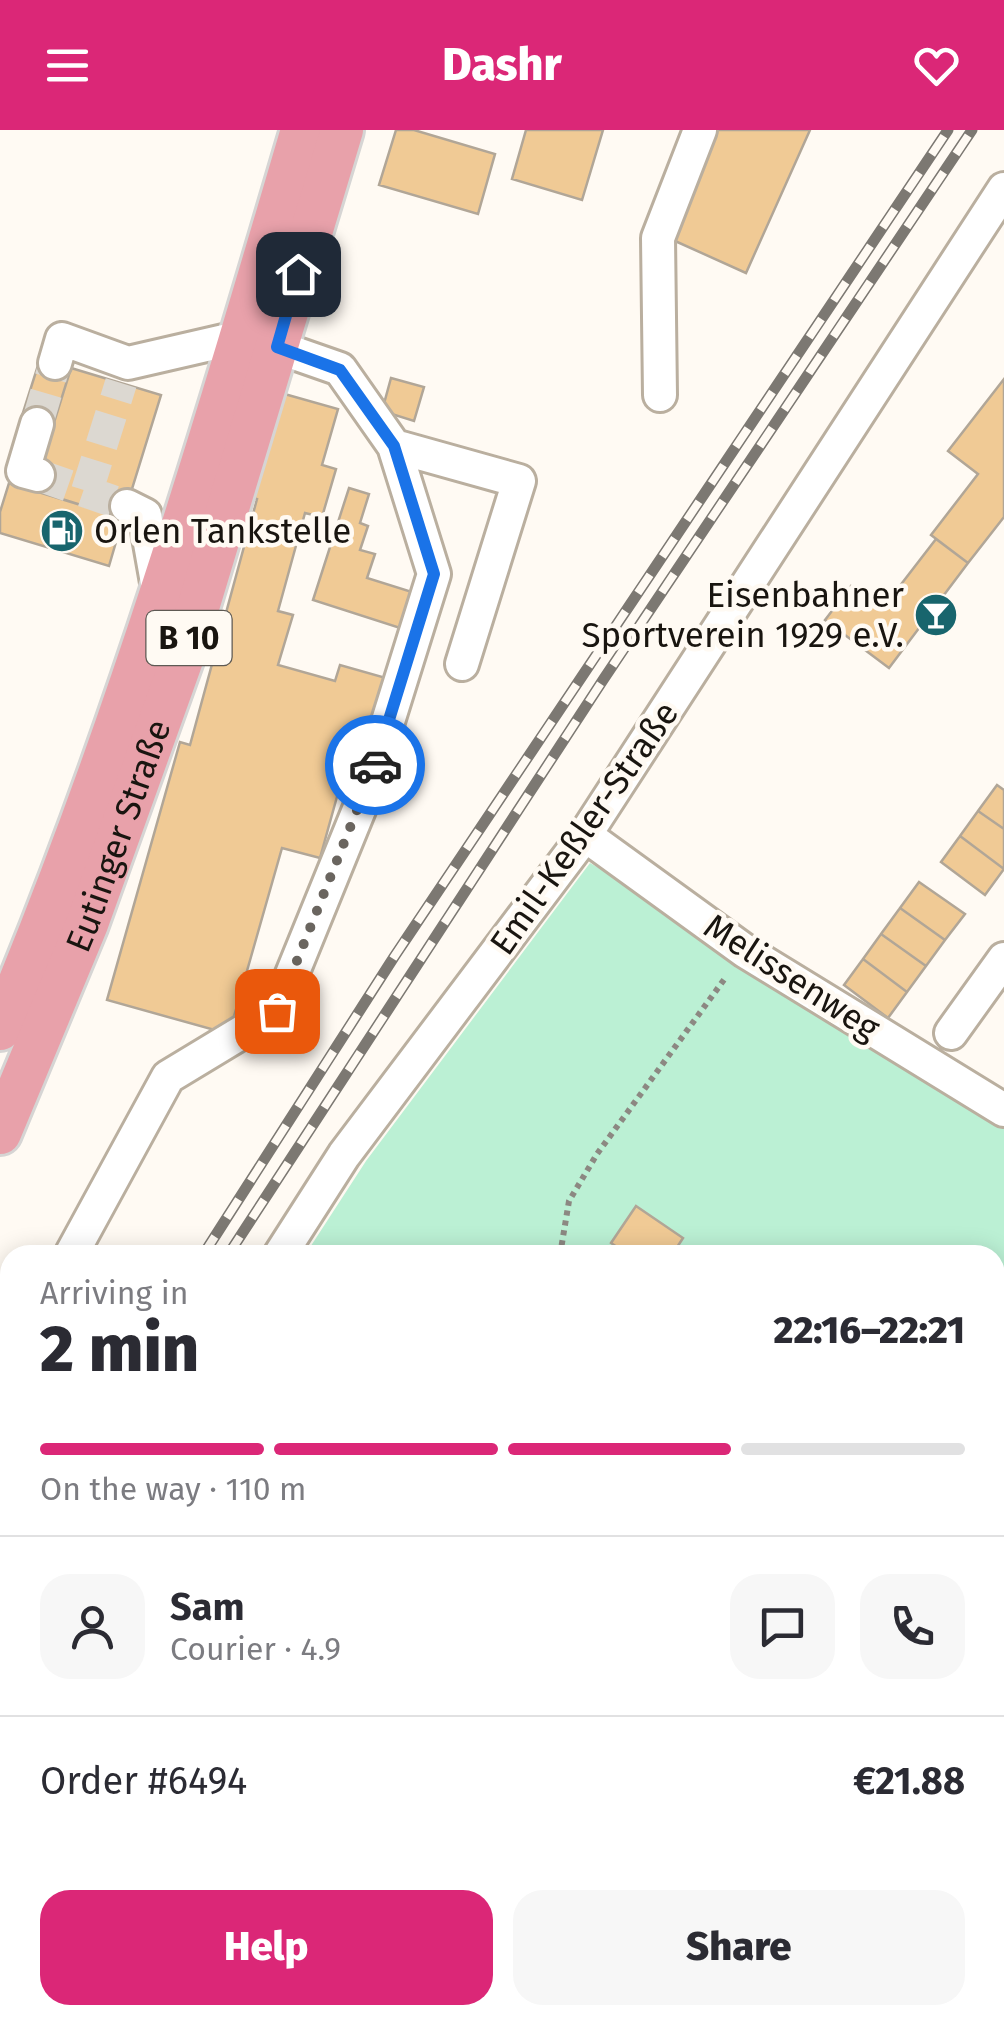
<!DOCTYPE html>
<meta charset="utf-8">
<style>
:root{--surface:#fff;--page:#f7f7f7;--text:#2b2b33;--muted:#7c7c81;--line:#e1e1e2;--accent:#db2777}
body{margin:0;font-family:"Fira Sans",sans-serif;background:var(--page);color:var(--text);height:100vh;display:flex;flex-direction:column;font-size:38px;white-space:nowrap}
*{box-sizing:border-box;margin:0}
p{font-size:32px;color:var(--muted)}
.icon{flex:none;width:55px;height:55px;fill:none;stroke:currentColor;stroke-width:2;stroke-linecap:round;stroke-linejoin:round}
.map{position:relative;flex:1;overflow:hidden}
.drawer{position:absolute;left:0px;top:1115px;width:1005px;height:780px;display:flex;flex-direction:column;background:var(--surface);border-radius:30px 30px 0 0;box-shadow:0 5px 25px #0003}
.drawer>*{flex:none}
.pin{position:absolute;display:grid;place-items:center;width:85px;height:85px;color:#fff;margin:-42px;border-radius:20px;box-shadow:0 5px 15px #0006}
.courier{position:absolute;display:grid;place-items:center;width:100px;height:100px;margin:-50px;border:8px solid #1a73e8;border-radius:50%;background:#fff;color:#222;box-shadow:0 2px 12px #0007}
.head em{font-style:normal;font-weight:800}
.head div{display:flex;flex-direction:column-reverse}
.head{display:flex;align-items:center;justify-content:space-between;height:170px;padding:0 40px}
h1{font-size:65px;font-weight:800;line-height:75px}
.bar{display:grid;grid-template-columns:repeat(4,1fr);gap:15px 10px;align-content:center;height:120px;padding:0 40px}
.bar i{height:12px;border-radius:8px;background:var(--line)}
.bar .active{background:var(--accent)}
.bar p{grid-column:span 4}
.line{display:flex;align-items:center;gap:25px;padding:0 40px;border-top:2px solid var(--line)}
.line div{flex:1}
.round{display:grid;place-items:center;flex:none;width:105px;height:105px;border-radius:30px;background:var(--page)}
.cta{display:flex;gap:20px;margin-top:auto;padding:20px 40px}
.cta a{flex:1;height:115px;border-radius:30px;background:var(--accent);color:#fff;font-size:40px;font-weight:800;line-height:115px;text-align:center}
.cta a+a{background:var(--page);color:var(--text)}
header{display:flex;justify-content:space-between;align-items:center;height:130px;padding:0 40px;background:var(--accent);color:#fff;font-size:45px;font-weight:800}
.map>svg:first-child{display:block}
.green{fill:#bbf0d4}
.building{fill:#f0ca95;stroke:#b1a697;stroke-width:2.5}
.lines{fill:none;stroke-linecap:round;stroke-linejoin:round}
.minor-tunnel{stroke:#dcd8d1;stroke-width:32;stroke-dasharray:32 16;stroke-linecap:butt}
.minor-casing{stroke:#baaf9f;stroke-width:38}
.major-casing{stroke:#d6d5d4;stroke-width:48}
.path{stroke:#8c8882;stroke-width:6;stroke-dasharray:5 5;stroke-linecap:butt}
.minor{stroke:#fff;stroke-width:32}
.major{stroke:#e8a1aa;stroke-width:42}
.rail-casing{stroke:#7c7872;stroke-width:11}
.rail{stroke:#fffaf3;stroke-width:8;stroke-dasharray:22;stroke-linecap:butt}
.done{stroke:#6a655f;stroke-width:10;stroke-dasharray:0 18}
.route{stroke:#1a73e8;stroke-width:12}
.labels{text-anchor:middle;stroke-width:9;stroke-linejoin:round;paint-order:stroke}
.shield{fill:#fffaf3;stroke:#5e5a54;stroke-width:2.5}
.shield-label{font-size:32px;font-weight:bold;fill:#191510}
.poi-label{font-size:35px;fill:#191510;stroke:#fffaf3;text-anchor:start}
.street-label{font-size:35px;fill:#191510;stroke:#fffaf3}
</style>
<header><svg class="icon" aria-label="menu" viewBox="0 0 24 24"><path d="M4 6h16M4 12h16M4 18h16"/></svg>Dashr<svg class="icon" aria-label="heart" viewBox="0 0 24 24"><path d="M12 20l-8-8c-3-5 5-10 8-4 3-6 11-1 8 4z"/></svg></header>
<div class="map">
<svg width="1004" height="1895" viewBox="0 0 1004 1895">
<rect width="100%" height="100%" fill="#fffaf3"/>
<!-- green -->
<path class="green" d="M590 733 745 821 1004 993V1428L995 1443V1125H305L366 1031Z
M247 1885H737L731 1895H263Z
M756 1885H952L970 1895H751Z"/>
<!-- building -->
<path class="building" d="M396 0H414L495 24 478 84 379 55Z
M526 0H603L582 70 512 49Z
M711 0H810L746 143 664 106Z
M40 229 71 238 52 299 21 289Z
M71 238 161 265 123 388 33 360Z
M391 248 424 257 414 291 382 281Z
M1004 249V387L968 433 931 405 978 344 948 321Z
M281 263 338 279 322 335 336 339 322 387 305 383 278 481 293 485 278 535 335 551 340 535 386 548 357 649 343 645 320 728 282 718 229 904 107 870 180 612 190 615 257 369 251 367Z
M9 353 123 388 109 436 0 403V382Z
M349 358 369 364 360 393 368 396 360 420 375 424 367 448 412 462 400 498 313 470Z
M936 409 968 433 889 538 825 490 851 456 882 479Z
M997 655 1004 660V699L978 681Z
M978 681 1004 699V739L960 706Z
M960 706 1004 739 985 765 941 732Z
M919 752 965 784 945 810 900 778Z
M900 778 945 810 926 836 881 804Z
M881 804 926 836 907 862 863 829Z
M863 829 907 862 888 888 844 855Z
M636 1076 683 1108 672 1125H629L611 1113Z
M995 1788 1004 1793V1865L995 1860Z"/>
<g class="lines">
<!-- minor-tunnel -->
<path class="minor-tunnel" d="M37 294 55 233
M38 345 127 376
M87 361 121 253"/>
<!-- minor casing -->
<g class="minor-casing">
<path id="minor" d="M55 233 62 209 128 233 241 207
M660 265 658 108 700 0
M37 294 23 341 38 345
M394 316 519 351 462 534
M127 376 145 385 159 464
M585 705 745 821 1004 980
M951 903 1004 829
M72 1123 168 947 277 881 365 665 434 444 394 316 340 239 277 217
M280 1125 344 1025 585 705 1004 59
M0 1619 10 1600
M0 1728 10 1735"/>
</g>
<!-- major casing -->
<g class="major-casing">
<g id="major">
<path d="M0 899C123 608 213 303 302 0"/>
<path id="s1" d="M0 1003 87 794 184 524 342 0"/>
</g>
</g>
<!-- path -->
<path class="path" d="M560 1125 569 1071 597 1024 726 847
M995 1495 1004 1480
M745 1895 751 1885"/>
<!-- minor -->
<use href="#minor" class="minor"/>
<!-- major -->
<use href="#major" class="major"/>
<!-- rail casing -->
<g class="rail-casing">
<path id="rail" d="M203 1125 394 827 948 0
M228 1125 603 550 972 0
M0 1459 10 1442
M0 1500 10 1483"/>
</g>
<!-- rail -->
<use href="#rail" class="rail"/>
</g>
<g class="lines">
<!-- done -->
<path class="done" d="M277 881 375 635"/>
<!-- route -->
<path class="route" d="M298 144 277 217 340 240 394 316 434 444 375 635"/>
</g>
<!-- icons -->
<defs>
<g id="fuel-disc" transform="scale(2.25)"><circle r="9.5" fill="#18656d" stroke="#fffaf3"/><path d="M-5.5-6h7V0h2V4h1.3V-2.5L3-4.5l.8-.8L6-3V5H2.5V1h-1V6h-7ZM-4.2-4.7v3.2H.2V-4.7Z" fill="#fff"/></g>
<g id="bar-disc" transform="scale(2.25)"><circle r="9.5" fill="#18656d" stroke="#fffaf3"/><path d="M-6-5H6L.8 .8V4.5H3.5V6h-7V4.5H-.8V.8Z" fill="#fff"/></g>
</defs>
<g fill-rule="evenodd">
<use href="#fuel-disc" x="62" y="401"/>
<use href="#bar-disc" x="936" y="485"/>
</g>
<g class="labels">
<!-- shield labels -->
<rect class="shield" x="146.5" y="481" width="85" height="54" rx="8"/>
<g class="shield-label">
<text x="189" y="519">B 10</text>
</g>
<!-- poi labels -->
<g class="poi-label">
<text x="94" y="413">Orlen Tankstelle</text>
<text x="904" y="477" text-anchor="end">Eisenbahner<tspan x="904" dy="40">Sportverein 1929 e.V.</tspan></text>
</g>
<!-- street labels -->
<g class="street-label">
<text transform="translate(584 698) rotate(-55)" y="12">Emil-Keßler-Straße</text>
<text dy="12" stroke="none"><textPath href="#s1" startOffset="320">Eutinger Straße</textPath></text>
<text transform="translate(792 847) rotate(33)" y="12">Melissenweg</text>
</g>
</g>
</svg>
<div class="pin" style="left:277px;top:881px;background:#ea580c"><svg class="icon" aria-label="bag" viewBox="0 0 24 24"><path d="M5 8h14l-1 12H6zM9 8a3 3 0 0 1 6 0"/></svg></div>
<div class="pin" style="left:298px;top:144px;background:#1f2937"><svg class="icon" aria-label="home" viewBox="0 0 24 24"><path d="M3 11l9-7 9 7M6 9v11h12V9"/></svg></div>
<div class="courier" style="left:375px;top:635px"><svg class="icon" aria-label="car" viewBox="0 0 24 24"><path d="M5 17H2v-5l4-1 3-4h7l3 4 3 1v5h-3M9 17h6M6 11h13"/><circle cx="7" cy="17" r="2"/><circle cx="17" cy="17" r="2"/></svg></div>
<section class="drawer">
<div class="head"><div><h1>2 min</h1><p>Arriving in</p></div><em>22:16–22:21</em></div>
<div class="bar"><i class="active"></i><i class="active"></i><i class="active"></i><i></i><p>On the way · 110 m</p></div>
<div class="line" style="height:180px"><a class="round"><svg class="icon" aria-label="person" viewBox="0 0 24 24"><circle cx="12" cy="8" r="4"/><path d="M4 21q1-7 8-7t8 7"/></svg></a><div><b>Sam</b><p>Courier · 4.9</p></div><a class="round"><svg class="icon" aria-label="chat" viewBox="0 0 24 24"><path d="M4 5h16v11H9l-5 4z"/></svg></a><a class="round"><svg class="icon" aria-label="phone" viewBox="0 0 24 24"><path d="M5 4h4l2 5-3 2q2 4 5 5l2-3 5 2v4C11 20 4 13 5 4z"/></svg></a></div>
<div class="line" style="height:130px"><div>Order #6494</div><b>€21.88</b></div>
<div class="cta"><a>Help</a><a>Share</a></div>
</section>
</div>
